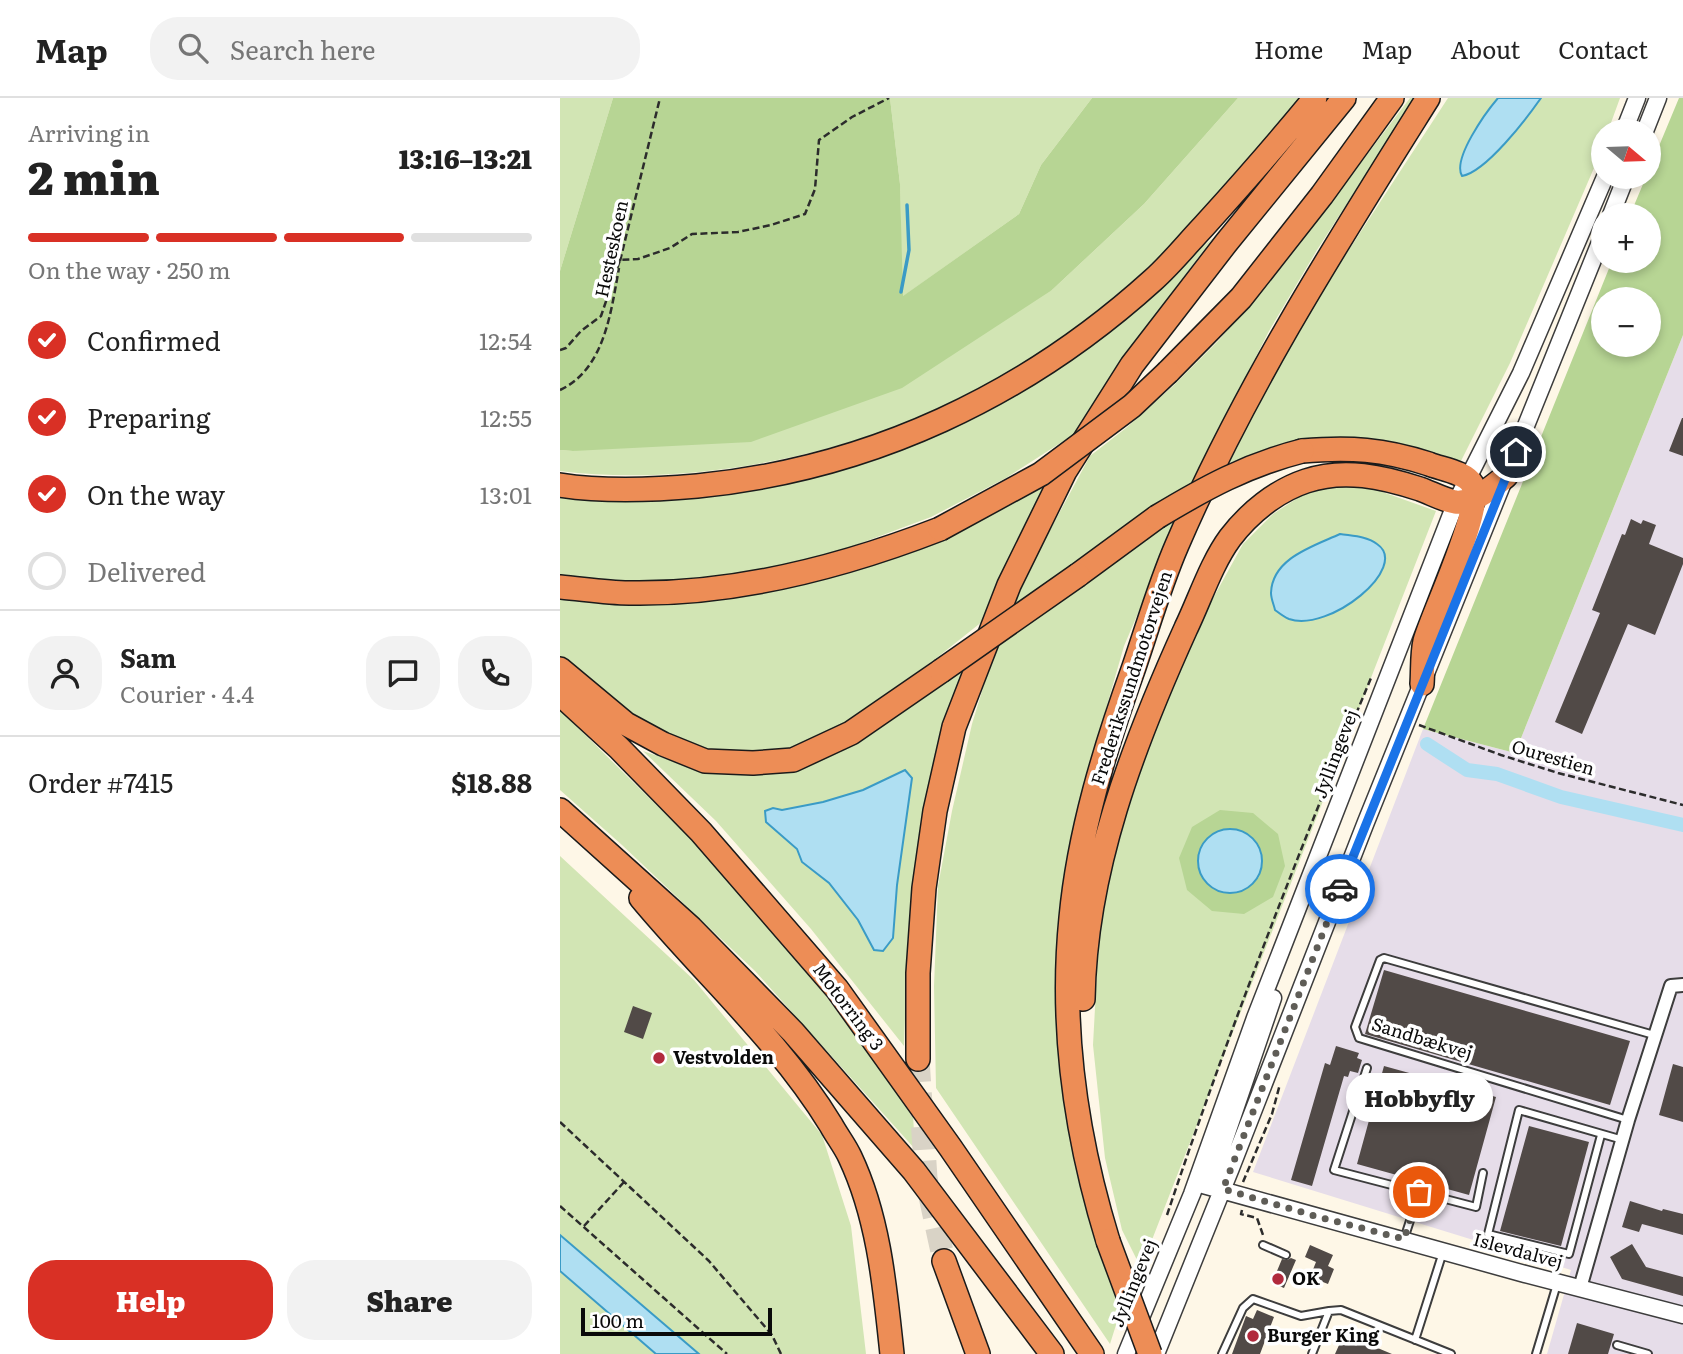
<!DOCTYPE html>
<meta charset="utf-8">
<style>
:root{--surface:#fff;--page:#f2f2f2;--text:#222;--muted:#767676;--line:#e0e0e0;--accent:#d93025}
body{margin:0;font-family:Literata,serif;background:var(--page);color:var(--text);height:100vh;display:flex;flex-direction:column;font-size:26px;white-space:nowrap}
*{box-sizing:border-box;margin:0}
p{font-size:23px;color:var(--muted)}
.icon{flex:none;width:38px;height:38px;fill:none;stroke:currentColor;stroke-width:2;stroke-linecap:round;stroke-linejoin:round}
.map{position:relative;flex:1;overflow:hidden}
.details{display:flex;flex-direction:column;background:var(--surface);width:560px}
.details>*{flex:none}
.needle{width:46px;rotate:109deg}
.controls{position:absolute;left:1031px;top:21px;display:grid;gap:14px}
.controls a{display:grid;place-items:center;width:70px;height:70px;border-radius:50%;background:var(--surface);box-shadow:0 4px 10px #0003;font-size:35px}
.scale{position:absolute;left:21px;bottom:18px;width:191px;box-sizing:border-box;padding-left:7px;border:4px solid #0a0a0a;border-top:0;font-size:19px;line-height:24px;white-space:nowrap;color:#0a0a0a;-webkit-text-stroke:5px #fff;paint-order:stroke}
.pin{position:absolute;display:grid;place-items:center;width:60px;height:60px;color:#fff;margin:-30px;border:4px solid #fff;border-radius:50%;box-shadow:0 2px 7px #0007}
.courier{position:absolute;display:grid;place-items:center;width:70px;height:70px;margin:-35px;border:5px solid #1a73e8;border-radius:50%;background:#fff;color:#222;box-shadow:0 2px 9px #0007}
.bubble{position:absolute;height:49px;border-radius:24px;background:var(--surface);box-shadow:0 4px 10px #0003;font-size:23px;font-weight:800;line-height:49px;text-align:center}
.overview em{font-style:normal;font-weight:800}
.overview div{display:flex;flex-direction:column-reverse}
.overview{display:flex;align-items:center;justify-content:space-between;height:119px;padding:0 28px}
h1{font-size:46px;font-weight:800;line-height:52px}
.bar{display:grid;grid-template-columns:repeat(4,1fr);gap:10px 7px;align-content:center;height:84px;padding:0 28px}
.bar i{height:9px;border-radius:5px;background:var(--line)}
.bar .on{background:var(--accent)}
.bar p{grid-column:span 4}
.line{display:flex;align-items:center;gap:18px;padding:0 28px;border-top:2px solid var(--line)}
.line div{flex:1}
.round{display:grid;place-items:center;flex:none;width:74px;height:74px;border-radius:28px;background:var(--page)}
ol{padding:0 28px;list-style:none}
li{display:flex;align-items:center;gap:21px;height:77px}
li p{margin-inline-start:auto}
li .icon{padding:7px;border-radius:50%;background:var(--accent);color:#fff;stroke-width:4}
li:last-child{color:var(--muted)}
li i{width:38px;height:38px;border:4px solid var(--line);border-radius:50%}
.action{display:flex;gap:14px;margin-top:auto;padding:14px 28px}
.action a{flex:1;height:80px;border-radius:28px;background:var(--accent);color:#fff;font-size:28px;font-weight:800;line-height:80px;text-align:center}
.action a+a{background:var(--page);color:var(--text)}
header{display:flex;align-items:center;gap:42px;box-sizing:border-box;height:98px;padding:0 35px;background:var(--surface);border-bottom:2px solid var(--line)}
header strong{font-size:33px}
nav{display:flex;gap:38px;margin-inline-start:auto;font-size:24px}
.search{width:490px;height:63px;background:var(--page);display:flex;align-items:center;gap:18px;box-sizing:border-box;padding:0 24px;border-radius:28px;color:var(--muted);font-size:26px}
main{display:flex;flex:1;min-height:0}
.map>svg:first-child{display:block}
.industrial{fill:#e6dde9}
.green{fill:#d2e5b4}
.forest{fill:#b7d594;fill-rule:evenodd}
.water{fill:#afdff2;stroke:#3a9bc6;stroke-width:2}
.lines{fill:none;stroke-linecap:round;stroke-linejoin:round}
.stream{stroke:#3a9bc6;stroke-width:3.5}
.canal{stroke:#afdff2;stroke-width:14}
.building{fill:#514a47}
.motorway-tunnel{stroke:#d9d3c6;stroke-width:23;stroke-dasharray:23 11;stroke-linecap:butt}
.service-casing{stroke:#3d3d3d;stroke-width:10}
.minor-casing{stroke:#3d3d3d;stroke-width:16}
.tertiary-casing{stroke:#3d3d3d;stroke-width:19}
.motorway-casing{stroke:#1b1b1b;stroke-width:26}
.path{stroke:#2c2c2c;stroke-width:2.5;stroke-dasharray:7 3.5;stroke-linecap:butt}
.service{stroke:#fff;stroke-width:6}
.minor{stroke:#fff;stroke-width:12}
.tertiary{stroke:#fff;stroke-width:16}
.motorway{stroke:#ed8d56;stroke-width:23}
.motorway-bridge-casing{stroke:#1b1b1b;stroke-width:26;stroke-linecap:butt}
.motorway-bridge{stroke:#ed8d56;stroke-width:23}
.done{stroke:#5f5d57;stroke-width:7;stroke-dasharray:0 12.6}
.route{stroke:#1a73e8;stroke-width:9}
.poi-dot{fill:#b12a3d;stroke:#fff;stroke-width:2.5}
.labels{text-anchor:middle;stroke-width:7;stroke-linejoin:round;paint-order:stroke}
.street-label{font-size:18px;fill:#0a0a0a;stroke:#fff}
.poi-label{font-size:18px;font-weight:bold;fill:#0a0a0a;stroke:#fff;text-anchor:start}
</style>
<header>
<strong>Map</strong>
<div class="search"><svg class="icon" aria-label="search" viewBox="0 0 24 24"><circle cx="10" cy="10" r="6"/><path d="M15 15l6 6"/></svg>Search here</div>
<nav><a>Home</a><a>Map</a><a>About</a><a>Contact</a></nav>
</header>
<main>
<section class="details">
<div class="overview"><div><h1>2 min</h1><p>Arriving in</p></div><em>13:16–13:21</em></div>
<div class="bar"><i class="on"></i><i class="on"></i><i class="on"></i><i></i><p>On the way · 250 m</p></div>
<ol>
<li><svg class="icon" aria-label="check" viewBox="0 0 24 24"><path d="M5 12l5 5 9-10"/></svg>Confirmed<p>12:54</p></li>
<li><svg class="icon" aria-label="check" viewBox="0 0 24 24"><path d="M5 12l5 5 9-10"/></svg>Preparing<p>12:55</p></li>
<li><svg class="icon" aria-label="check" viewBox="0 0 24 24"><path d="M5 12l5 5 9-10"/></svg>On the way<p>13:01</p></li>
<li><i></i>Delivered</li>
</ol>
<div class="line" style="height:126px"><a class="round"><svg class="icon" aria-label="person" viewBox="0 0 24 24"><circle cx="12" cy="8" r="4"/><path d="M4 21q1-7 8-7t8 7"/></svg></a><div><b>Sam</b><p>Courier · 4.4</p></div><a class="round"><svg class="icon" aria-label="chat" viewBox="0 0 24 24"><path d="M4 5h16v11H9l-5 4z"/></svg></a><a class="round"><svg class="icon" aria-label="phone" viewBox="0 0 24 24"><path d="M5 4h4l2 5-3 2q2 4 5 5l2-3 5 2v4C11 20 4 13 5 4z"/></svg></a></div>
<div class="line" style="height:91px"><div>Order #7415</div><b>$18.88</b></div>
<div class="action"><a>Help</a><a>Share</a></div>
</section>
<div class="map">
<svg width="1123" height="1256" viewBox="0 0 1123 1256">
<rect width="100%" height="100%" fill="#fef7e7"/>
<!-- industrial -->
<path class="industrial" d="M1123 237V1256H987L1011 1172 693 1074 863 631 955 655Z"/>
<!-- green -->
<path class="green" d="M0 0H53L0 173Z
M330 0H532L481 67 459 116 342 199 340 86Z
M678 0H745C718 30 691 60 664 91 650 106 636 123 621 138 566 191 505 243 439 281 315 352 141 391 0 373V352L13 353 492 192 584 106Z
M850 0H855L757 152 709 233 632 385 453 509 475 460 530 358 566 330 613 288 658 243 721 170Z
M888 0H1060L1048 33H1043V48L1040 56 950 265 901 363 839 347 742 342 668 365 734 236Z
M653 140 564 258 519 333 446 380 371 419 269 457 193 476 126 485 69 486 0 477V396L101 401 165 397 310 364 402 325 487 279Z
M490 381 428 519 374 562 285 625 227 653 176 658 141 653 74 621 0 559V500L67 507 150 503 238 487 339 459 398 434Z
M800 386 876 413 581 1170 562 1132 545 1060 533 947 540 818 562 718 597 618 646 513 683 446 713 416 750 392Z
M620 417 564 548 529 670 499 830 530 1111 561 1211 550 1246 376 990 374 888 378 788 392 713 412 626 437 544Z
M405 566 361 720 348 840 344 948 251 831 156 723 83 653 139 672 184 675Z
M0 612 139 749 266 898 353 1017 355 1051 195 873 62 747 0 692Z
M0 758 134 882 262 1037 291 1128 306 1256H0Z"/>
<!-- forest -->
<path class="forest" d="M53 0H330L340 86 343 198 459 116 481 67 532 0H678L584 106 492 192 342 290 191 344 13 353 0 352V173Z
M1119 0H1123V237L955 655 863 631 1052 163H1088V117H1070L1086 79H1088L1089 72ZM1043 201H1088V247H1043Z
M660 712 693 715 718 736 725 768 713 799 684 816 652 813 627 792 619 760 632 729ZM670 730C699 738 707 751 699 780L637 764C643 743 650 736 670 730Z"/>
<!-- water -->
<path class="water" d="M938 0H981C967 20 926 74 902 78 892 61 926 14 938 0Z
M780 436C792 438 807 438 817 446 851 469 769 535 729 521 724 519 719 515 715 512 714 507 711 501 711 495 712 460 754 448 780 436Z
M345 672 352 680 337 787 333 840 323 853 314 852 298 822 269 785 242 764 237 751 206 724 205 713 213 710 222 712 263 704 303 692Z
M638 763a32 32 0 1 1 64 0a32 32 0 1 1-64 0Z
M0 1137 139 1256H96L0 1173Z"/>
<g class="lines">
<!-- stream -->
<path class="stream" d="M341 194 349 152 347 107"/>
<!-- canal -->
<path class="canal" d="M867 646 907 672 937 676 1001 699 1123 727"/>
</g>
<!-- building -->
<path class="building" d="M1122 320H1123V358L1109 353Z
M1071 421 1081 426 1083 422 1096 427 1089 446 1123 460V466L1095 537 1068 526 1022 636 995 624 1040 515 1032 512 1062 436 1065 437Z
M824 872 1070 943 1050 1007 805 936Z
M73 908 92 915 83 941 64 934Z
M776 948 799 955 797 960 802 962 798 975 790 973 788 979 784 978 752 1088 731 1082 765 965 770 967Z
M1113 966 1123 969V1024L1099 1017Z
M824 968 936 999 909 1097 797 1066Z
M969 1028 1029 1044 1001 1148 940 1133Z
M1070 1103 1102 1113 1103 1111 1123 1116V1137L1082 1126 1079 1134 1062 1129Z
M1072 1146 1086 1169 1123 1179V1198L1062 1181 1050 1159Z
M750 1147 773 1157 768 1168 774 1171 768 1186 750 1179 756 1164 745 1159Z
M731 1160 736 1162 724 1190 712 1185 722 1161 727 1162Z
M697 1212 714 1219 700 1256H672L686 1218 693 1221Z
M1017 1225 1054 1236 1048 1256H1008Z
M784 1236 832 1256H775Z"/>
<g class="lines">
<!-- motorway-tunnel -->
<path class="motorway-tunnel" d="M358 961 366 1080 384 1163"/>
<!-- service casing -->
<g class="service-casing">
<path id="service" d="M807 970 774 1072 916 1109 923 1075
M1068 1022 799 940 795 929 820 862 824 860 1094 937
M1041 1037 1009 1156 928 1136 959 1012 1063 1042
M844 1141 859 1095
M703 1147 726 1157
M855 1242 883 1154
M1057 1247 1088 1256
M662 1256 683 1210 693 1201 741 1218 769 1213
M752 1256 769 1213 781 1212 891 1256
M976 1256 997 1186"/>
</g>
<!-- minor casing -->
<g class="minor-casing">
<path id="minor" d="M1020 1190 1068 1022 1111 888 1123 887"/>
</g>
<!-- tertiary casing -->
<g class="tertiary-casing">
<path id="tertiary" d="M1064 33 1077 0
M1085 33 1098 0
M1051 117 1066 79
M636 1085 965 1176 1123 1217
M663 1091 656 1085 653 1076 713 900
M566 1256 632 1096 695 920 896 404 961 275 1045 79
M596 1256 671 1070 806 724 1043 137"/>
</g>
<!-- motorway casing -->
<g class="motorway-casing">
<path id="motorway" d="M608 274 681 200 762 97 832 0
M742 353C790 349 823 351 869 366 881 371 905 374 912 386 925 408 873 514 865 543 862 556 863 572 862 586
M0 387C45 394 92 392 137 388 310 371 465 298 593 182 611 166 627 146 644 128 682 86 719 44 755 0
M518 477 597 419
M0 489C23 491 46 495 69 495 175 497 282 469 380 431
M0 571 66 626 103 646 145 663 193 665 233 662 291 635 381 573
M0 596 59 650 141 734 277 891 390 1049 532 1256
M0 712 131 830 233 934 354 1073 492 1256
M81 800C144 876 219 942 271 1027 277 1038 285 1048 290 1059 319 1120 325 1190 332 1256
M523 901C525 771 573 647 626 530 640 501 651 466 670 440 689 415 716 393 746 383 784 370 823 379 860 391 871 395 884 402 895 404 914 406 932 389 946 378
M358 961V875L364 790 375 713 394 629 449 487 505 373 572 267 666 145 784 0
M548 1143C516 1039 500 929 511 820 519 734 545 650 574 569 588 528 600 486 617 447 685 289 777 145 868 0
M384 1163 418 1256"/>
</g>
<!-- path -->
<path class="path" d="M1088 57 1094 44
M1036 68 1043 52
M60 163 100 0
M0 252 6 250 21 233 41 218 60 162 78 161 110 150 132 136 178 134 211 127 245 116 255 91 259 42 292 19 329 0
M0 292C45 271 51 213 59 170
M859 627 941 657 998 675 1123 707
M0 1024 149 1163 212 1237 221 1256
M683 1084 712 1016 720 986
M0 1108 167 1256
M682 1112 681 1116 697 1120 703 1137
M607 1117C668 935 737 757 811 580
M24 1128 64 1084"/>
<!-- service -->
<use href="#service" class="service"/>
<!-- minor -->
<use href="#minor" class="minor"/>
<!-- tertiary -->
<use href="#tertiary" class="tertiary"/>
<!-- motorway -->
<use href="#motorway" class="motorway"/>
<!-- motorway-bridge casing -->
<g class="motorway-bridge-casing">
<path id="motorway-bridge" d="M597 419C645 390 687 367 742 353
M380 431 481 376 572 308 608 274
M381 573 518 477
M548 1143 590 1256"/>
</g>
<!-- motorway-bridge -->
<use href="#motorway-bridge" class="motorway-bridge"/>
</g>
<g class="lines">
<!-- done -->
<path class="done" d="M780 791 663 1091 755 1118 844 1141 859 1094"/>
<!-- route -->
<path class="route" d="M780 791 956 354"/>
</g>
<!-- markers -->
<g class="poi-dot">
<circle cx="99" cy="960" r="7"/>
<circle cx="718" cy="1181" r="7"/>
<circle cx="693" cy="1238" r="7"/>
</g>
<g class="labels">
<!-- street labels -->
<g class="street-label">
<text transform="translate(52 151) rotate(-78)" y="6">Hesteskoen</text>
<text transform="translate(572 580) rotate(-72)" y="6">Frederikssundmotorvejen</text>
<text transform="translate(776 656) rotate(-69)" y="6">Jyllingevej</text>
<text transform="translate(993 660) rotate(16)" y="6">Ourestien</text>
<text transform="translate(288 909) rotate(53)" y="6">Motorring 3</text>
<text transform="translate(862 941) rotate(17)" y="6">Sandbækvej</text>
<text transform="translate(958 1153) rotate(15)" y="6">Islevdalvej</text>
<text transform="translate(574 1185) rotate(-68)" y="6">Jyllingevej</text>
</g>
<!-- poi labels -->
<g class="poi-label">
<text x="113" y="966">Vestvolden</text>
<text x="732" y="1187">OK</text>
<text x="707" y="1244">Burger King</text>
</g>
</g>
</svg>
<div class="controls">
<a><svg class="needle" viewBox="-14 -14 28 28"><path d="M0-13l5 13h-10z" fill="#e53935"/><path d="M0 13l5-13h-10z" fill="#767676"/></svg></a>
<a>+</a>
<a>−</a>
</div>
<div class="scale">100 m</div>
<div class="pin" style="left:859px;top:1094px;background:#ea580c"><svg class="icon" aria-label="bag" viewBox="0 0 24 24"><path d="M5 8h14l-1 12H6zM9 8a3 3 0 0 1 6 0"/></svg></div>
<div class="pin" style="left:956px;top:354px;background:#1f2937"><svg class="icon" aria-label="home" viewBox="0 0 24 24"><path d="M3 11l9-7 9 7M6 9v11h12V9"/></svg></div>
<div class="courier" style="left:780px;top:791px"><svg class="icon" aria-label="car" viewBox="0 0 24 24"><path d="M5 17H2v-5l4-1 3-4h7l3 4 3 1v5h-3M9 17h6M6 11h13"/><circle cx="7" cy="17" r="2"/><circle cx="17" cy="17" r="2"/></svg></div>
<div class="bubble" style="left:786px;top:975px;width:147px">Hobbyfly</div>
</div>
</main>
